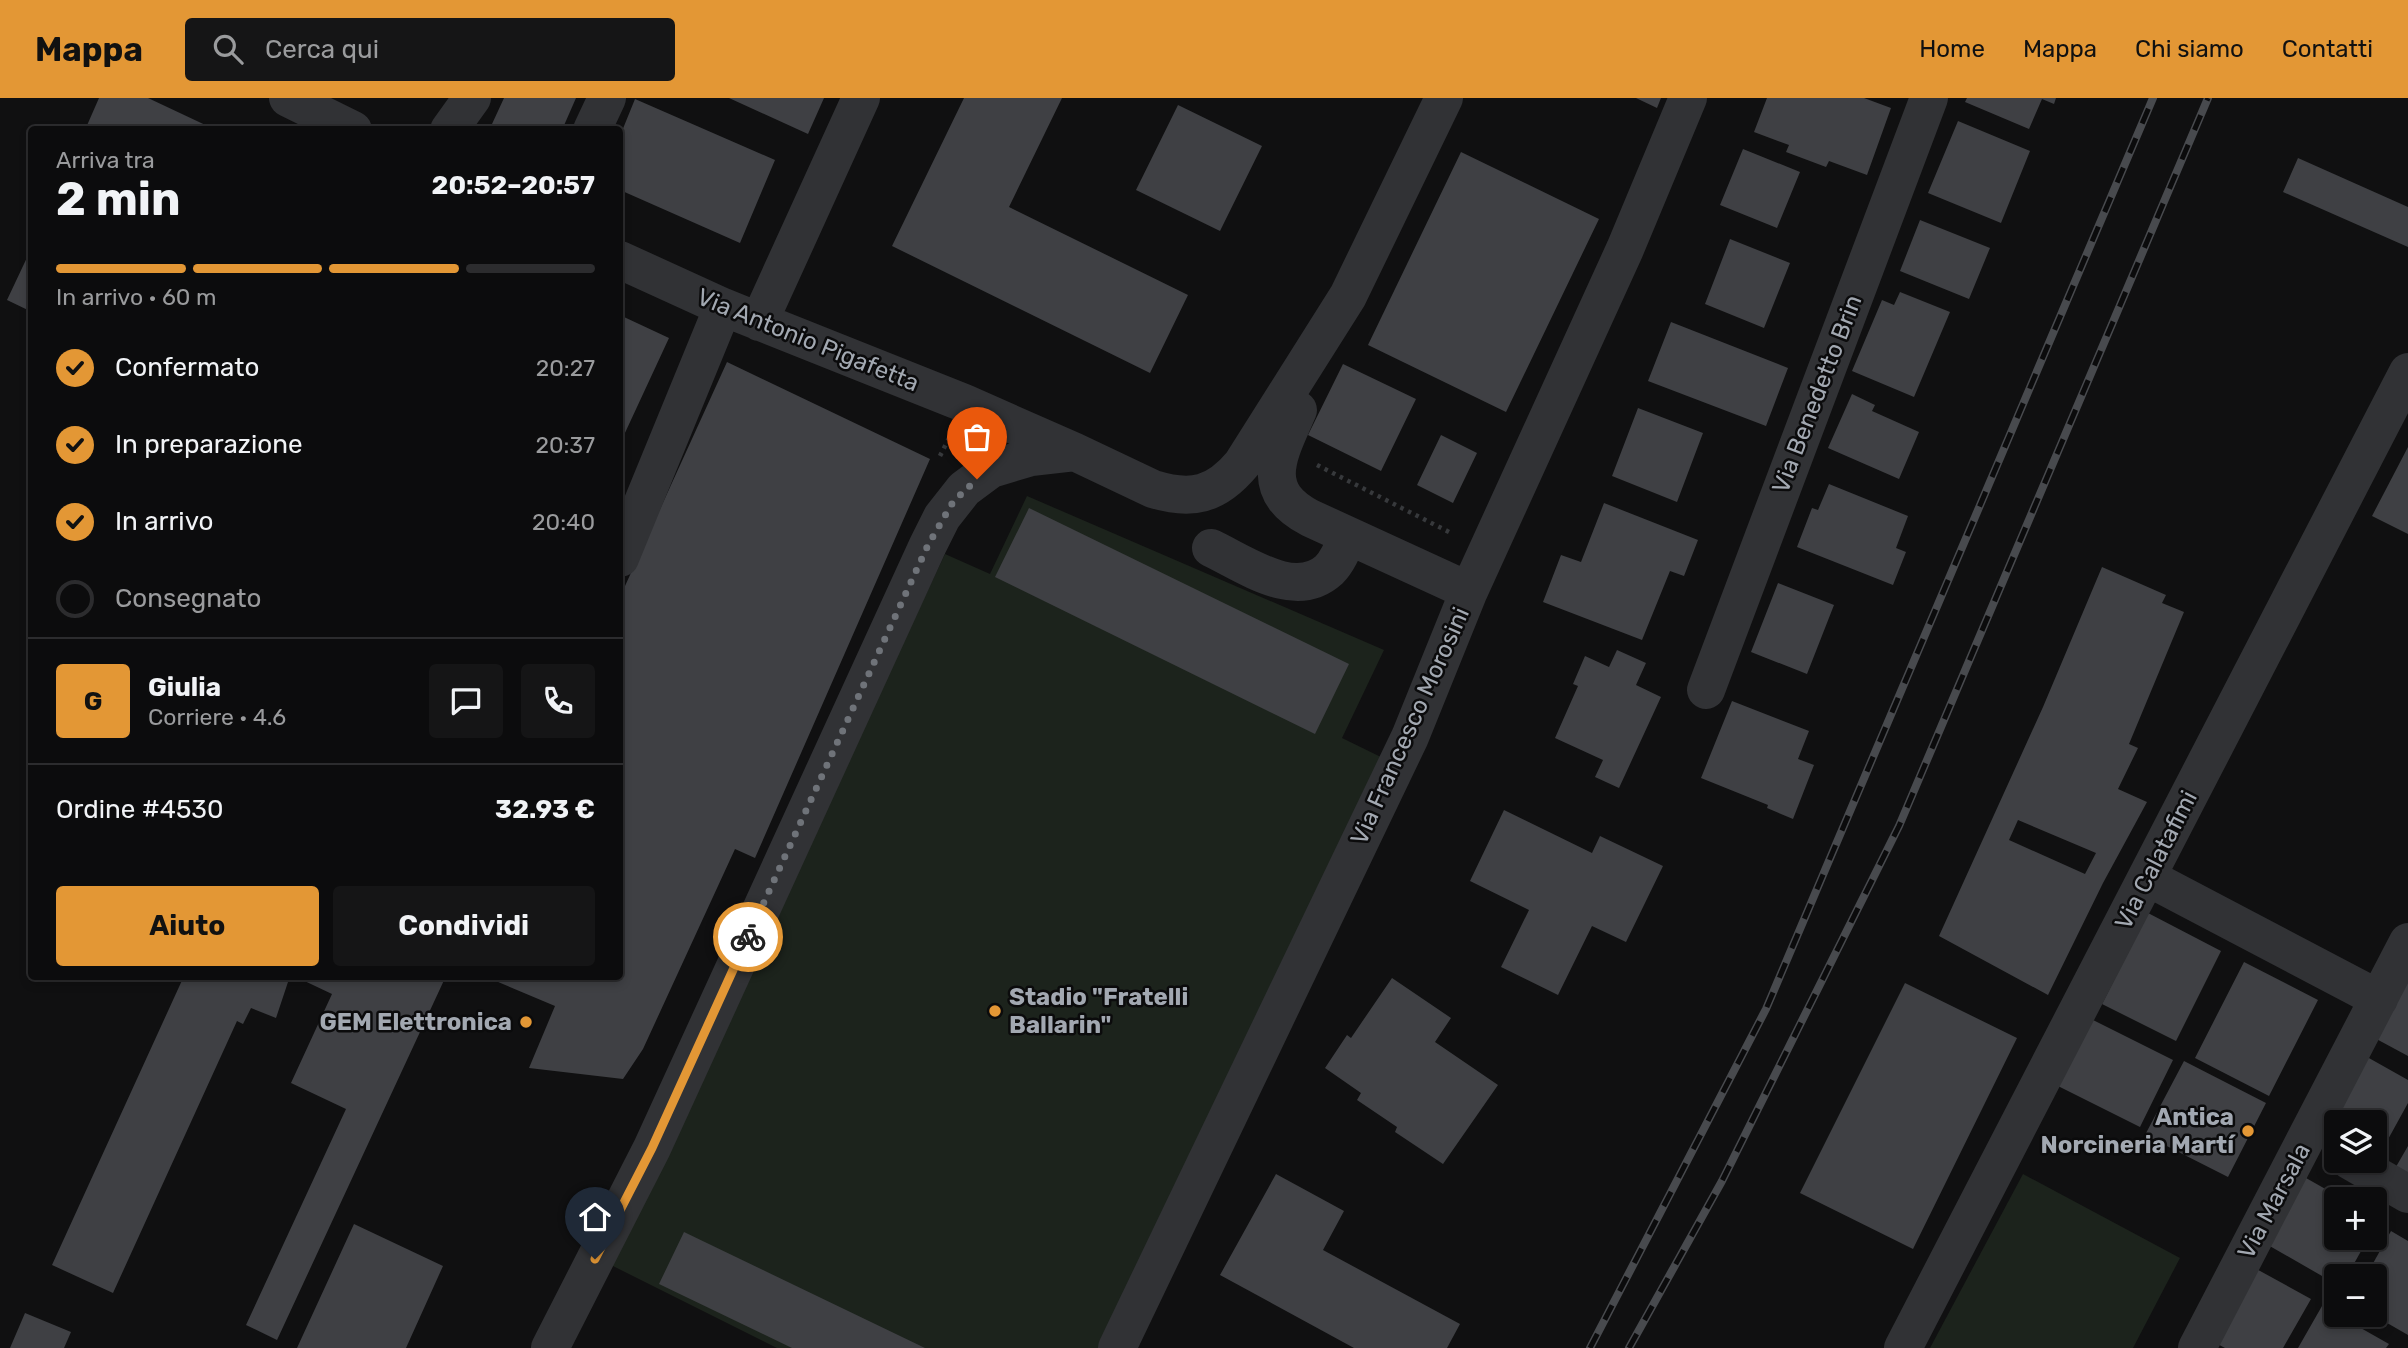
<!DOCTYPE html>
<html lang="it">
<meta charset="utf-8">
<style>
:root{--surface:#0c0c0d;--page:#151516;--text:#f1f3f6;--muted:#9a9b9d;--line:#2c2c2e;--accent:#e39735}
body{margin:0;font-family:Rubik,sans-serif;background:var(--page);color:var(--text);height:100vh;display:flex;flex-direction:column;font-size:26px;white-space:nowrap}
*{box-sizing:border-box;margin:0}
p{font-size:23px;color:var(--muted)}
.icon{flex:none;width:38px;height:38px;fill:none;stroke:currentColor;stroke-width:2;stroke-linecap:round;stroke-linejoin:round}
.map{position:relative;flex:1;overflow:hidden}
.details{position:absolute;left:28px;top:28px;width:595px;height:854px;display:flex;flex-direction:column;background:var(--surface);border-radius:7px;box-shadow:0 4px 10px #0003,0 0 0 2px var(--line)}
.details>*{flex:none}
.buttons{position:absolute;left:2324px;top:1012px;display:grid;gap:14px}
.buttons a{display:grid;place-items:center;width:63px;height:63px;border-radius:7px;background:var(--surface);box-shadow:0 4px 10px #0003,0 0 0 2px var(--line);font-size:35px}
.pin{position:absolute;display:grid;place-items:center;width:60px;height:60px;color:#fff;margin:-72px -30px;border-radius:50% 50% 50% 0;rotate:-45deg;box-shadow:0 0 7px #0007}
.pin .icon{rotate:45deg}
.courier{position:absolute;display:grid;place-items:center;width:70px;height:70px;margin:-35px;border:5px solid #e39735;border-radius:50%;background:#fff;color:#222;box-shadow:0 2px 9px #0007}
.overview em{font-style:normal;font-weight:700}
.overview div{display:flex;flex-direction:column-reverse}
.overview{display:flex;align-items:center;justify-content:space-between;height:119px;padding:0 28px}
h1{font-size:46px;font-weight:700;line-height:52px}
.bar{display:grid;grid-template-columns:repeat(4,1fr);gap:10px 7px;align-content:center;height:84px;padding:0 28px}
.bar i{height:9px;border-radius:5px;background:var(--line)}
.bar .active{background:var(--accent)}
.bar p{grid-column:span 4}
.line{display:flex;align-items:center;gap:18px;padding:0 28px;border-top:2px solid var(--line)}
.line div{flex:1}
.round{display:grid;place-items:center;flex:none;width:74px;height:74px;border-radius:7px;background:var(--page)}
ol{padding:0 28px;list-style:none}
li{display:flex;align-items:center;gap:21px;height:77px}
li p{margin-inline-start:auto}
li .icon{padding:7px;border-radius:50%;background:var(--accent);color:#111;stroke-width:4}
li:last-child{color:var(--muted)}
li i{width:38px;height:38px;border:4px solid var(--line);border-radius:50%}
.button{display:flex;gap:14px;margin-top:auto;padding:14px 28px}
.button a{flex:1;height:80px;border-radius:7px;background:var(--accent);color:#111;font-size:28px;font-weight:700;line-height:80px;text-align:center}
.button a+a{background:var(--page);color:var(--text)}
header{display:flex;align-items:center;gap:42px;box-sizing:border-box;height:98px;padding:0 35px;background:var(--accent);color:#111}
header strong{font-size:33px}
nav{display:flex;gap:38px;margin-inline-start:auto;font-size:24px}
.search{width:490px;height:63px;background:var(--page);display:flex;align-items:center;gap:18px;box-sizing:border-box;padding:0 24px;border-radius:7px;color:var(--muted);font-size:26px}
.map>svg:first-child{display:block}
.green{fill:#1c231c}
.building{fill:#3f4044;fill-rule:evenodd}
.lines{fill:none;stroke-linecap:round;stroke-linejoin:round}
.path{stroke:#37393c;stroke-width:4.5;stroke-dasharray:3.5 5;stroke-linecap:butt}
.minor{stroke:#313235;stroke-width:38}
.rail-casing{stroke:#484a4e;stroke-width:8}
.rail{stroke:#0b0b0c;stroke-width:5;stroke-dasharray:16;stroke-linecap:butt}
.done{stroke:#6f7379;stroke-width:7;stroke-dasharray:0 12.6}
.route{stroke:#e39735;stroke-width:9}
.poi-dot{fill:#e39735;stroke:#0b0b0c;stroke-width:2.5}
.labels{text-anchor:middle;stroke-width:5;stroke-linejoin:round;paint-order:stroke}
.street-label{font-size:24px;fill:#a2a8b1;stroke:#0b0b0c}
.poi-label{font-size:24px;font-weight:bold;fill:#a2a8b1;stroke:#0b0b0c;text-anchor:end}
</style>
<header>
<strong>Mappa</strong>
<div class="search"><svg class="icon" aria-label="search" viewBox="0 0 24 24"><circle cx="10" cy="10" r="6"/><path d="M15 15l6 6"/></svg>Cerca qui</div>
<nav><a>Home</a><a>Mappa</a><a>Chi siamo</a><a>Contatti</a></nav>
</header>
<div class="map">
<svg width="2408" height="1250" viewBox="0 0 2408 1250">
<rect width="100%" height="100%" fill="#101011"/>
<!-- green -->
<path class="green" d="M1027 398 1384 552 1342 640 1385 661 1098 1250H777L609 1166 945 456 990 476Z
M2023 1076 2180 1160 2133 1250H1930Z"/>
<!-- building -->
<path class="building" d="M99 0H148L216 32H85Z
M504 0H576L562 32H504L492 26Z
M729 0H824L808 36Z
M964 0H1062L1009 109 1188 197 1150 275 892 148Z
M1636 0H1661L1657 10Z
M1767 0H1864L1891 10 1867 77 1829 63 1826 69 1786 54 1789 47 1754 34Z
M1967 0H2056L2054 6 2042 1 2029 31 1965 4Z
M635 1 775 62 740 145 620 92V38Z
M1178 7 1262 48 1220 133 1136 92Z
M1958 23 2030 53 2001 125 1928 95Z
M1743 51 1800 74 1777 130 1720 107Z
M1461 54 1599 121 1506 314 1368 247Z
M2298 60 2408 109V149L2283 94Z
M1920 122 1990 150 1969 201 1900 173Z
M1730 141 1790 165 1764 230 1705 206Z
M32 149V214L7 202Z
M1900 194 1950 214 1914 299 1852 273 1882 202 1894 207Z
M624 219 669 240 624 337 620 335V228Z
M1671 224 1788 270 1766 328 1648 283Z
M727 264 930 361 755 760 735 751 643 951 623 981 529 970 555 908 484 878H620V499Z
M1343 266 1416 301 1381 373 1308 337Z
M1852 296 1875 307 1872 313 1919 334 1899 381 1828 350Z
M1638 310 1703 335 1677 404 1612 378Z
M1441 337 1477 355 1453 405 1417 387Z
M2408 349V436L2372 418Z
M1829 386 1908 418 1896 450 1906 454 1893 487 1797 449 1812 410 1818 412Z
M1604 405 1698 442 1684 478 1670 473 1642 542 1543 504 1561 457 1581 464Z
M1029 410 1349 566 1315 636 995 479Z
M2102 469 2166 497 2162 505 2184 514 2129 646 2138 650 2118 691 2147 704 2103 785 2048 897 1939 838 2043 609ZM2018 722 2096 755 2085 776 2009 742Z
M1778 485 1834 507 1807 576 1751 554Z
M1617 552 1646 565 1636 587 1661 599 1619 690 1595 679 1603 662 1555 640 1578 588 1573 586 1585 558 1609 569Z
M1732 603 1809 633 1798 661 1814 667 1793 721 1767 710 1768 707 1701 680Z
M1504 712 1592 755 1600 738 1663 768 1626 844 1592 828 1558 897 1501 869 1529 812 1470 783Z
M2148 815 2221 853 2176 943 2102 906Z
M2244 864 2318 902 2269 998 2195 960Z
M2408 867V958L2369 937Z
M184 878H290L276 920 251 910 243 926 237 923 113 1195 52 1167Z
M294 878H446L277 1242 246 1227 346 1011 291 985 332 896Z
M1392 880 1451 920 1435 944 1498 987 1443 1066 1395 1034 1397 1029 1357 1002 1361 995 1325 970 1347 937 1351 940Z
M1905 885 2017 940 1913 1151 1800 1095Z
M2091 921 2173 962 2140 1029 2058 988Z
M2360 955 2408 982V1005L2375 1065V1024H2336V1043L2317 1032Z
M2184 963 2266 1005 2228 1079 2145 1037Z
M2408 1048V1082L2393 1074Z
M1276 1076 1344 1113 1323 1152 1460 1226 1447 1250H1354L1220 1177Z
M2299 1076 2343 1101H2336V1139H2369L2347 1178H2336V1186L2261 1143Z
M354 1126 443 1168 406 1250H297Z
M2391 1133 2408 1143V1237L2375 1218V1178H2366Z
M684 1134 925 1250H792L659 1186Z
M2251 1168 2311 1201 2283 1250H2225L2210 1242Z
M2322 1208 2389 1246 2386 1250H2298Z
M25 1215 71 1234 64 1250H10Z"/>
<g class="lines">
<!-- path -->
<path class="path" d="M940 358 950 338
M1317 367 1453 436"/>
<!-- minor -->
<path class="minor" d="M288 0 353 32
M449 32 472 0
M592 32 607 0
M620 162 723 209 964 305 1075 354
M759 224 861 0
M1298 312C1280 354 1256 392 1310 420L1469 493
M1211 450C1245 466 1295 503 1329 472 1338 463 1343 450 1348 438
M620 460 723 209
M1706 592 1929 0
M2147 779 2379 901
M2349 1062 2408 1096
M550 1250 652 1050 928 447 942 419 964 391 991 371 1031 359 1075 354 1153 391C1192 403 1216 397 1242 366L1348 198 1444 0
M1117 1250 1410 639 1469 493 1625 151 1688 0
M1903 1250 2408 274
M2197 1250 2408 844"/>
<!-- rail casing -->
<g class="rail-casing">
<path id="rail" d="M1590 1250 1766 911 2153 0
M1629 1250 1722 1083 1899 728 2208 0"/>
</g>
<!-- rail -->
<use href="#rail" class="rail"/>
</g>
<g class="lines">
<!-- done -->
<path class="done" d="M748 839 928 447 953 404 977 381"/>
<!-- route -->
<path class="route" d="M595 1161 652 1050 748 839"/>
</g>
<!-- markers -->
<g class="poi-dot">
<circle cx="995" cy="913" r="7"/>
<circle cx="526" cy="924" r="7"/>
<circle cx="2248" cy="1033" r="7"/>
</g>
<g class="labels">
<!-- street labels -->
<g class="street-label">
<text transform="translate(808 242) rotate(22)" y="8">Via Antonio Pigafetta</text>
<text transform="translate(1817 296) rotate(-69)" y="8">Via Benedetto Brin</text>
<text transform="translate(1410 628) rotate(-66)" y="8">Via Francesco Morosini</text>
<text transform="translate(2156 762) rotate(-63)" y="8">Via Calatafimi</text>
<text transform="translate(2274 1103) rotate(-62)" y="8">Via Marsala</text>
</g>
<!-- poi labels -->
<g class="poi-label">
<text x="1009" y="907" text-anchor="start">Stadio "Fratelli<tspan x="1009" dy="28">Ballarin"</tspan></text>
<text x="512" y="932">GEM Elettronica</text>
<text x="2234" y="1027">Antica<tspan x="2234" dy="28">Norcineria Martí</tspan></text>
</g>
</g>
</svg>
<div class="buttons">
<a><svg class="icon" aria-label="layers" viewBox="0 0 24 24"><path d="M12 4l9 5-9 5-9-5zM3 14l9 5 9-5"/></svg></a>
<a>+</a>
<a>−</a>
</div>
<div class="pin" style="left:977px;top:381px;background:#ea580c"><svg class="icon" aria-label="bag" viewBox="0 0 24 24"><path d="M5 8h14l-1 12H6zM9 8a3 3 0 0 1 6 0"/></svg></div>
<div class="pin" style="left:595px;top:1161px;background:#1f2937"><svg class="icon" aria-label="home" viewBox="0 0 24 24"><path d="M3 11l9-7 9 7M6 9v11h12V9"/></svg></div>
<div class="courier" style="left:748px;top:839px"><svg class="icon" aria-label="bike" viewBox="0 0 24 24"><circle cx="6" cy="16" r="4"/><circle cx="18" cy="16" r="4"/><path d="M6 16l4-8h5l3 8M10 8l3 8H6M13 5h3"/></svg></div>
<section class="details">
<div class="overview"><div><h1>2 min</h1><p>Arriva tra</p></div><em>20:52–20:57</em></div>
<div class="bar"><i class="active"></i><i class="active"></i><i class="active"></i><i></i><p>In arrivo · 60 m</p></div>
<ol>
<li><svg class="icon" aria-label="check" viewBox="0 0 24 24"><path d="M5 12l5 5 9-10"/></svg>Confermato<p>20:27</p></li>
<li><svg class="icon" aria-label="check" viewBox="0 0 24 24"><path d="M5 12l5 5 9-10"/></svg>In preparazione<p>20:37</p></li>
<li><svg class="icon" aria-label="check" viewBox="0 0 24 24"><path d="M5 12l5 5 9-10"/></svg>In arrivo<p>20:40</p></li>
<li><i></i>Consegnato</li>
</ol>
<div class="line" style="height:126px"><b class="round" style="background:var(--accent);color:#111">G</b><div><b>Giulia</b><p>Corriere · 4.6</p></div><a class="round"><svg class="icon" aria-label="chat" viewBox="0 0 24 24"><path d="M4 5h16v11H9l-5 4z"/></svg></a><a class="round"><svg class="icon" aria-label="phone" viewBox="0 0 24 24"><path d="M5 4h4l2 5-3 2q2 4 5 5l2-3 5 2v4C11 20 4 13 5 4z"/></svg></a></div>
<div class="line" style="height:91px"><div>Ordine #4530</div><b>32.93 €</b></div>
<div class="button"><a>Aiuto</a><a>Condividi</a></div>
</section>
</div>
